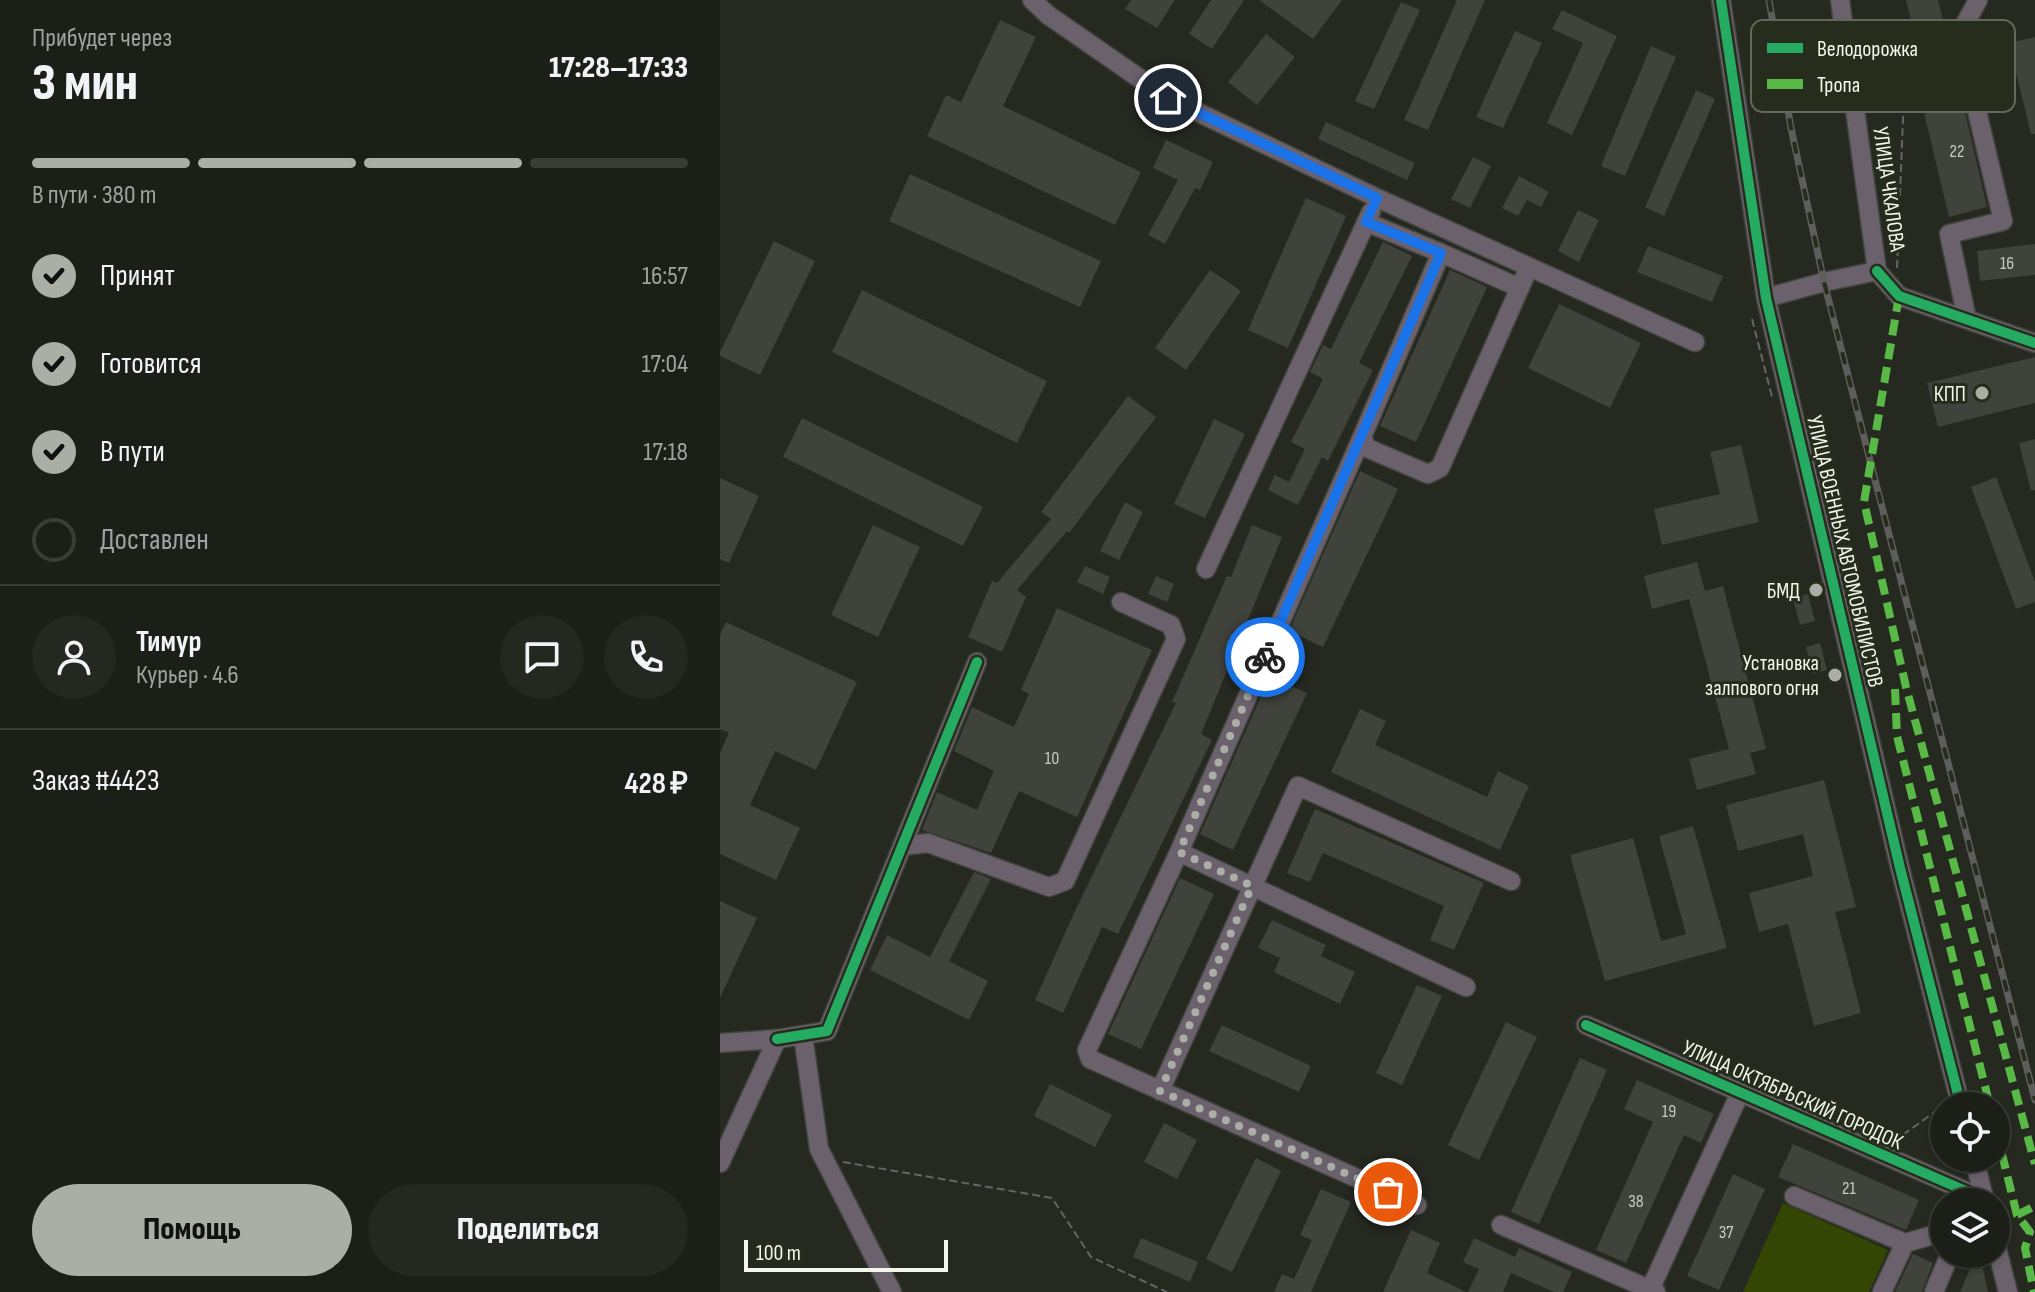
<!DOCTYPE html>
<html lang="ru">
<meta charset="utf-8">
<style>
:root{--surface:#1c1f18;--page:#252721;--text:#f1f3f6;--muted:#a0a2a2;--line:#3a3d37;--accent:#aaaea4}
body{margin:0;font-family:"Sofia Sans Condensed",sans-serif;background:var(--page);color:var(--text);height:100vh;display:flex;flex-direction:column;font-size:30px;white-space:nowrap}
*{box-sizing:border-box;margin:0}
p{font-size:26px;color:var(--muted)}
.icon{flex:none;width:44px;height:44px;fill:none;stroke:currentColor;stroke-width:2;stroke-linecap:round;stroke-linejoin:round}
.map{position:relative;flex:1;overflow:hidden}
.side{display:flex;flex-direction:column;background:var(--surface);width:720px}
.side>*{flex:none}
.controls{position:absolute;left:1210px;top:1092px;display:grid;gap:16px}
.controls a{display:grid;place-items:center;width:80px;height:80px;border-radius:50%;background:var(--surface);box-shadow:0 2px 6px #0004,0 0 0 2px var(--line);font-size:40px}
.scale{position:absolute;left:24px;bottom:20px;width:204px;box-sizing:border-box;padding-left:8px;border:4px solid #f2f6eb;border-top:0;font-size:22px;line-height:28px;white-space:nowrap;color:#f2f6eb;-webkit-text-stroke:6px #262d1c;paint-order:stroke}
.pin{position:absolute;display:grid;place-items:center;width:68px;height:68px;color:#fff;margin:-34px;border:4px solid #fff;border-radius:50%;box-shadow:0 2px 8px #0007}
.courier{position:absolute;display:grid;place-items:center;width:80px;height:80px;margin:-40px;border:6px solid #1a73e8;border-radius:50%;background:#fff;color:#222;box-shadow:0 2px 10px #0007}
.summary em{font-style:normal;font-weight:800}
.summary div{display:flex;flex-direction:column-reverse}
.summary{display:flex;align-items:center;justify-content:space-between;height:136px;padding:0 32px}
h1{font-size:52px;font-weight:800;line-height:60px}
.bar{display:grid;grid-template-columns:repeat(4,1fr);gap:12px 8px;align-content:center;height:96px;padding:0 32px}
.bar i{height:10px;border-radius:6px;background:var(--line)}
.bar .active{background:var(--accent)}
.bar p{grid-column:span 4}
.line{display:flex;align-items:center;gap:20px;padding:0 32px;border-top:2px solid var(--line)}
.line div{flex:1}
.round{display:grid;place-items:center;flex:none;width:84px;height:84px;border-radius:42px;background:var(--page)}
ol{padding:0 32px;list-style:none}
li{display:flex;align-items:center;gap:24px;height:88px}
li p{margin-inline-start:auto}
li .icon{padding:8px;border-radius:50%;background:var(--accent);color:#111;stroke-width:4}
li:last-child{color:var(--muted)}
li i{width:44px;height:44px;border:4px solid var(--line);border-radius:50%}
.button{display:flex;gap:16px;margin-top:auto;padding:16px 32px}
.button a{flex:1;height:92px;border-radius:48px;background:var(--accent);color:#111;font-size:32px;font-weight:800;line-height:92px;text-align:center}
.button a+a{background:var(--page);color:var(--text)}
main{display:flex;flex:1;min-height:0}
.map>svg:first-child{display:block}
.green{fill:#334604}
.building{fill:#3f433b}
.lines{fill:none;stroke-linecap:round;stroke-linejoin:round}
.minor-casing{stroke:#42453d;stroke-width:21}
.path{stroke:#666467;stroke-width:2;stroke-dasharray:8 4;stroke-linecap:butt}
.minor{stroke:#6a616d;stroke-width:18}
.rail-casing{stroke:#5e5d5c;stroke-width:7}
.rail{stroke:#262d1c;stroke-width:4;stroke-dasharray:12;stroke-linecap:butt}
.quiet{stroke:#58b947;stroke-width:8;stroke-dasharray:16 8;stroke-linecap:butt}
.cycleway-casing{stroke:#262d1c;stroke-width:15}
.cycleway{stroke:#26ab63;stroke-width:10}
.done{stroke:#aaaea4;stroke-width:8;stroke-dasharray:0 14.4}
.route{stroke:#1a73e8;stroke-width:10}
.poi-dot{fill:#aaaea4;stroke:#262d1c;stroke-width:3}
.labels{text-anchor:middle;stroke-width:6;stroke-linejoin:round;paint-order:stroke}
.number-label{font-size:18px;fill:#c5c9bf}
.street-label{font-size:22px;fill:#f2f6eb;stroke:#262d1c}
.poi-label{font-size:22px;fill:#f2f6eb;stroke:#262d1c;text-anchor:end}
.key{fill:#262d1c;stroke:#63695a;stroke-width:2}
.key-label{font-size:22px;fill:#f2f6eb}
</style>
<main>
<section class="side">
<div class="summary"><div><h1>3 мин</h1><p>Прибудет через</p></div><em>17:28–17:33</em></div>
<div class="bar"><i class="active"></i><i class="active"></i><i class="active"></i><i></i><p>В пути · 380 m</p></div>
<ol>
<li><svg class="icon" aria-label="check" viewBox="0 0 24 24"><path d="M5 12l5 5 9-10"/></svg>Принят<p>16:57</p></li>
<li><svg class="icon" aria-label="check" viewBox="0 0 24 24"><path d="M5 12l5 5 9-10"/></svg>Готовится<p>17:04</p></li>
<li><svg class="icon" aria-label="check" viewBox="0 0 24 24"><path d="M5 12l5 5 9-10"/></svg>В пути<p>17:18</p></li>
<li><i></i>Доставлен</li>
</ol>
<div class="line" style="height:144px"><a class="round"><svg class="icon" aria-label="person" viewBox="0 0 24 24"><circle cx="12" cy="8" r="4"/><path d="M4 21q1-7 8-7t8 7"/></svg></a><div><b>Тимур</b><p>Курьер · 4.6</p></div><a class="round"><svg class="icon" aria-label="chat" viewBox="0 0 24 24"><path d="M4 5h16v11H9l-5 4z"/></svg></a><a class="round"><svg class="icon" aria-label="phone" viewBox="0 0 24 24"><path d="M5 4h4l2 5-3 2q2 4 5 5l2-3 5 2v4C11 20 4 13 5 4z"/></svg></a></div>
<div class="line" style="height:104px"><div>Заказ #4423</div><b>428 ₽</b></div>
<div class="button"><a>Помощь</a><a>Поделиться</a></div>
</section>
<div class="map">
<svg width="1315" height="1292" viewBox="0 0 1315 1292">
<rect width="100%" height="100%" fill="#252920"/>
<!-- green -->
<path class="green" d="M1063 1203 1168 1250 1149 1292H1023Z"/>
<!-- building -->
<path class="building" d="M411 0H455L437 28 405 9Z
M491 0H524L492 49 469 34Z
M539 0H622L593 39Z
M737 0H765L708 130 684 120Z
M1186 0H1218L1231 52 1201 60Z
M681 2 700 10 654 109 635 101Z
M842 10 897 36 852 135 827 123 863 43 832 29Z
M280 20 316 37 283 106 421 172 395 225 207 136 226 95 241 102Z
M795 31 822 43 783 128 756 117Z
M546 34 575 57 537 105 508 82Z
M1315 37V134H1311L1289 43Z
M931 46 956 57 905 176 881 166Z
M1239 86 1267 207 1229 217 1200 96Z
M976 90 995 99 944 216 925 207Z
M606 122 695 163 687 180 598 139Z
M446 140 493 162 480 190 475 188 445 244 428 235 458 180 433 168Z
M753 157 771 166 750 208 731 199Z
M190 174 381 261 360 307 169 221Z
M799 176 829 192 821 207 807 200 798 216 782 208Z
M586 198 626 216 568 348 528 330Z
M858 210 879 220 859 262 838 251Z
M54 241 95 261 40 375 0 356V352Z
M663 242 692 256 639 363 653 370 608 461 602 457 578 505 548 490 555 475 569 482 585 449 571 442 603 379 590 372 603 345 611 349Z
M1315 244V275L1260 281 1257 251Z
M928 246 1003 276 992 302 917 272Z
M490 270 521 291 466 370 435 348Z
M730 270 767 287 696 442 660 426Z
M142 290 327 381 297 443 112 352Z
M839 304 921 343 890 408 808 368Z
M1315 357V403L1218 427 1207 383Z
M408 396 436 417 349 533 347 531 297 590 306 597 282 652 248 637 272 581 277 583 331 519 321 512Z
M82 418 263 507 243 546 63 457Z
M494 419 525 434 485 518 454 504Z
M1315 439V490L1311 491 1299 443Z
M1021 445 1039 522 942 545 934 509 1000 494 990 452Z
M640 471 678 489 603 647 569 631Z
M1276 477 1315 582V602L1296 609 1251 487Z
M0 478 39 496 9 563 0 559Z
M405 502 423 512 399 560 380 551Z
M153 525 200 547 158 637 111 615Z
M532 525 562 537 481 734 492 740 398 934 382 927 343 1013 315 1000 354 913 456 703 452 702 507 576 511 577Z
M977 562 985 591 1003 586 1046 749 1030 753 1036 774 977 790 969 759 1009 749 969 599 932 609 924 576Z
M365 566 390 577 383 594 357 582Z
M436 576 454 584 447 602 428 594Z
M1088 594 1095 621 1080 625 1073 599Z
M337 608 432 650 357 817 299 791 271 853 202 830 217 792 257 810 274 771 234 751 252 707 294 727 309 694 301 690Z
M6 622 137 682 96 770 55 751 30 805 80 828 56 880 0 854V753L9 733 0 729V635Z
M1100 643 1107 670 1093 674 1086 647Z
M550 676 587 693 513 850 480 834Z
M640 709 666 721 655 745 767 797 778 771 809 786 780 850 611 772Z
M1104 780 1136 907 1115 912 1141 1013 1094 1026 1068 924 1039 932 1029 893 1093 876 1083 834 1018 851 1006 805Z
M595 809 764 883 734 950 710 940 724 906 603 853 590 882 567 873Z
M973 826 1007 948 885 981 850 855 913 838 941 941 966 934 939 836Z
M254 872 271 879 229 961 268 981 249 1020 150 970 167 935 210 957Z
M460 878 494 894 421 1049 388 1034Z
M0 901 37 918 0 998Z
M552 920 606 945 601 956 635 972 620 1004 554 972 560 958 538 948Z
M697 985 722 996 682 1085 656 1073Z
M786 1022 817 1037 759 1160 728 1145Z
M502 1025 591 1066 579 1092 489 1051Z
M860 1058 887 1070 819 1224 791 1212Z
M917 1080 994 1114 981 1143 964 1135 906 1263 876 1250 933 1122 904 1109Z
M330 1084 392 1115 375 1147 314 1116Z
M444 1123 477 1140 457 1179 424 1162Z
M1073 1144 1199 1200 1186 1230 1058 1177Z
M536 1158 561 1171 512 1272 486 1259Z
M1013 1174 1045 1189 999 1290 967 1276Z
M601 1189 631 1202 591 1292H554L562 1274 574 1279 592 1240 580 1235Z
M691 1230 720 1243 707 1273 746 1292H663Z
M421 1238 478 1262 470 1282 413 1257Z
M754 1238 795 1257 799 1248 852 1272 843 1292H834L791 1273 783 1292H748L759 1269 743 1262Z
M1193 1254 1213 1263 1202 1292H1175Z
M1253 1262 1262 1265 1268 1292H1240Z"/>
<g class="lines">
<!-- minor casing -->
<g class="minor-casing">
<path id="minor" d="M312 0 328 15 448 98 657 198 975 342
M1001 0 1046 298 1180 868 1241 1106
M1120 0 1157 271
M646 222 721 253 642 437 647 448 708 474 720 468 809 267
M721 253 800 288
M1157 271 1179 296 1315 343
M1046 298 1104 282 1157 271
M1247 319 1229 234 1283 221 1239 35 1258 0
M642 437 459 852 367 1050 370 1059 697 1205
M486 569 651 212
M182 846 208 843 329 887 345 881 456 639 451 625 401 602
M459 852 746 987
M866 1025 1264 1199
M83 1035 99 1149 172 1292
M57 1039 107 1031 257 662
M0 1043 57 1039 0 1163
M440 1091 578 786 791 881
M1254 1158 1265 1202
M1074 1196 1185 1243 1224 1232
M781 1225 936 1292
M1276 1245 1288 1292
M929 1292 1020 1093
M1162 1292 1185 1243
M1214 1292 1230 1254"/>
</g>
<!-- path -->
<path class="path" d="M1177 268 1184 95 1196 84 1231 76
M1032 319 1052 397
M1173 1142 1223 1106
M123 1162 332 1198 371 1257 447 1292"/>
<!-- minor -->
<use href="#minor" class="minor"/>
<!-- rail casing -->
<g class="rail-casing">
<path id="rail" d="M1049 0 1071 128 1104 282 1315 1100"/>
</g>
<!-- rail -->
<use href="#rail" class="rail"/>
<!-- quiet -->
<path class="quiet" d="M1179 296 1144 502 1186 687 1315 1164
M1175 689 1177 736 1270 1106
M1276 1130 1297 1215 1310 1232 1305 1248 1314 1292
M1297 1215 1315 1206"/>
<!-- cycleway casing -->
<g class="cycleway-casing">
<path id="cycleway" d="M1001 0 1046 298 1180 868 1241 1106
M1157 271 1179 296 1315 343
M866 1025 1264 1199
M57 1039 107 1031 257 662"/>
</g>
<!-- cycleway -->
<use href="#cycleway" class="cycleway"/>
</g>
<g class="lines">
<!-- done -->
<path class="done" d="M545 657 459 852 532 886 440 1091 668 1192"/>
<!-- route -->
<path class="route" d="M448 98 657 198 646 222 721 253 545 657"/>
</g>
<!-- markers -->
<g class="poi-dot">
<circle cx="1262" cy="393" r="8"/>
<circle cx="1096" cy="590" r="8"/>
<circle cx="1115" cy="675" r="8"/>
</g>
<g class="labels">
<!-- number labels -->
<g class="number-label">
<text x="1237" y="157">22</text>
<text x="1287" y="269">16</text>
<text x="332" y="764">10</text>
<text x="949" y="1117">19</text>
<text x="1129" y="1194">21</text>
<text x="916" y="1207">38</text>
<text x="1006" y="1238">37</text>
</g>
<!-- street labels -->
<g class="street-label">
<text transform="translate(1170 189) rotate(82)" y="8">УЛИЦА ЧКАЛОВА</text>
<text transform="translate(1126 551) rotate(77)" y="8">УЛИЦА ВОЕННЫХ АВТОМОБИЛИСТОВ</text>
<text transform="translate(1073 1094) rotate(24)" y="8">УЛИЦА ОКТЯБРЬСКИЙ ГОРОДОК</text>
</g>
<!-- poi labels -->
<g class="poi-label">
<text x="1246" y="401">КПП</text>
<text x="1080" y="598">БМД</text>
<text x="1099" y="670">Установка<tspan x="1099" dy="25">залпового огня</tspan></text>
</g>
</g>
<!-- legend -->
<rect x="1031" y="20" width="264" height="92" rx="12" class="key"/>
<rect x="1047" y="43" width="36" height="10" fill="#26ab63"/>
<rect x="1047" y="79" width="36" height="10" fill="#58b947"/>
<g class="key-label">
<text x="1097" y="56">Велодорожка</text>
<text x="1097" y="92">Тропа</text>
</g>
</svg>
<div class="controls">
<a><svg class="icon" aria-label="locate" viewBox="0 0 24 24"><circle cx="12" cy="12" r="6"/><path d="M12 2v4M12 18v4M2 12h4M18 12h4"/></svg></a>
<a><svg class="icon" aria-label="layers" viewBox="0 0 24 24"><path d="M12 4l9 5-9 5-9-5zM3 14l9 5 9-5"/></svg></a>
</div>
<div class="scale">100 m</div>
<div class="pin" style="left:668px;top:1192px;background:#ea580c"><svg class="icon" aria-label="bag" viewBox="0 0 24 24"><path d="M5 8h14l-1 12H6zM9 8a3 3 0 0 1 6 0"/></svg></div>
<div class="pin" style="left:448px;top:98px;background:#1f2937"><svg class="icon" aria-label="home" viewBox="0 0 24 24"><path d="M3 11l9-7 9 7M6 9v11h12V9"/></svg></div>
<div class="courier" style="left:545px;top:657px"><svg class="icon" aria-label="bike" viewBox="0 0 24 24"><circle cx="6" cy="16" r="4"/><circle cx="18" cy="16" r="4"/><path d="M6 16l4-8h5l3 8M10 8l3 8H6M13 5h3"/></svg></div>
</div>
</main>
